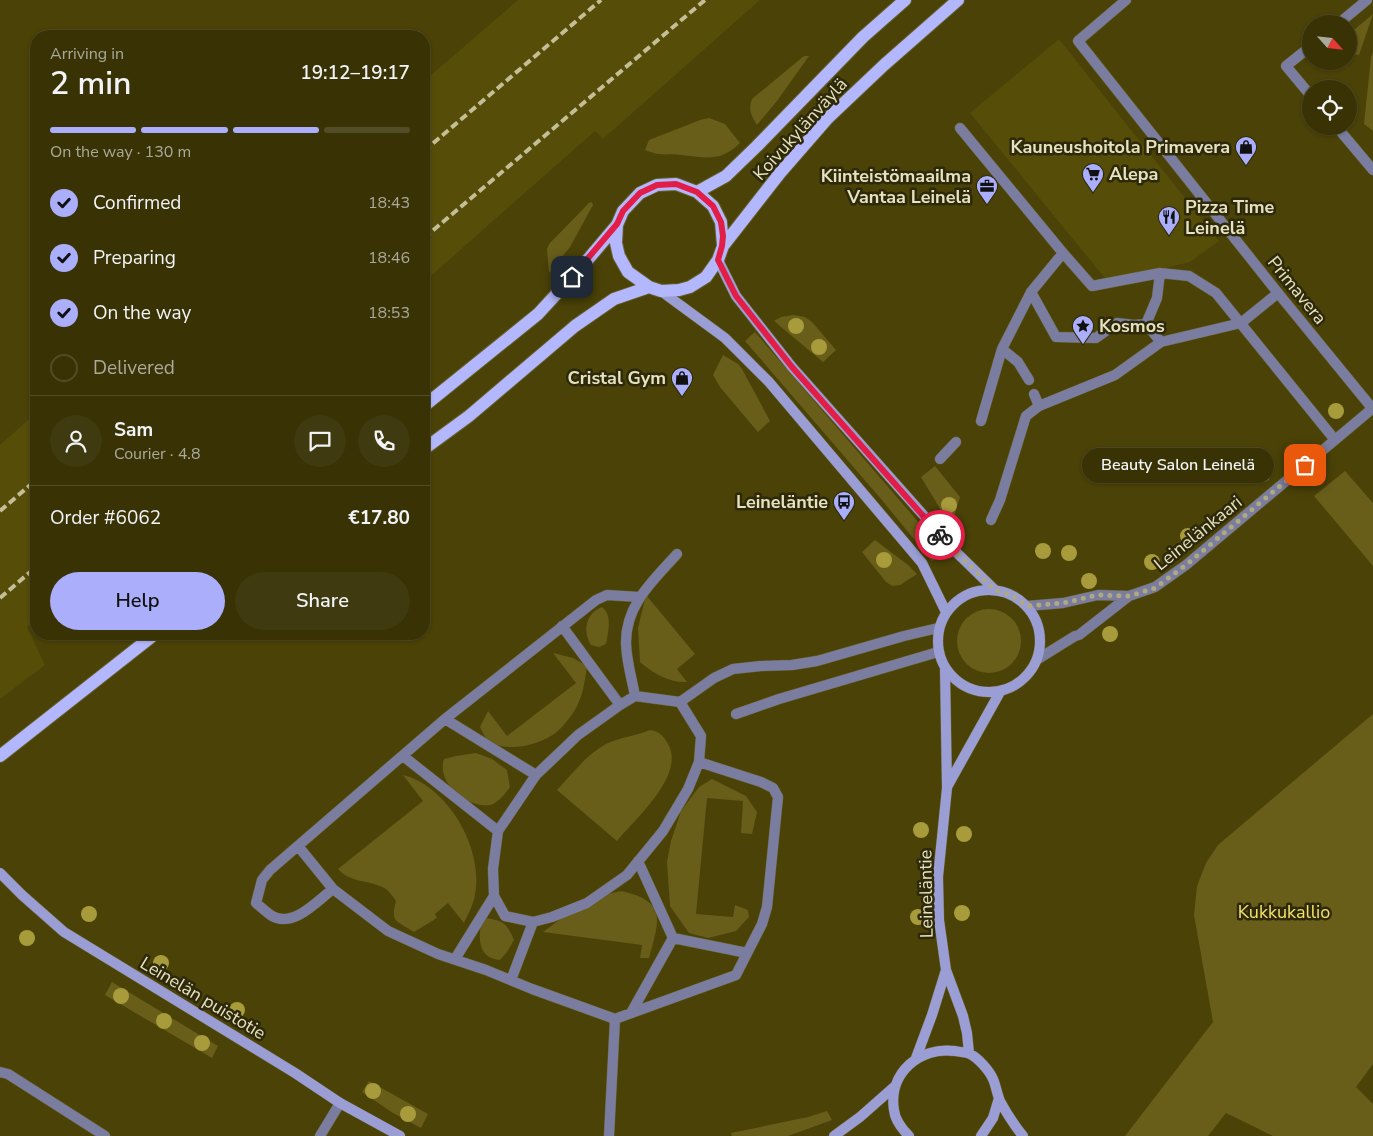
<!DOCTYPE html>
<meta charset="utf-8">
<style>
:root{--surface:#383205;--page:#3f3a0f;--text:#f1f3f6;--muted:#abaa9a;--line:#524d27;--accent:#abaffb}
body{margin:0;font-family:"Nunito Sans",sans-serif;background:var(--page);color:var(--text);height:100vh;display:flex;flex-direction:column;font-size:19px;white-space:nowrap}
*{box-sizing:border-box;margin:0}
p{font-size:16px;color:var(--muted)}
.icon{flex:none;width:28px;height:28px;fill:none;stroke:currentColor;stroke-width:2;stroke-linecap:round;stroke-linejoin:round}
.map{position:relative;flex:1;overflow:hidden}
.details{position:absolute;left:30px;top:30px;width:400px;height:610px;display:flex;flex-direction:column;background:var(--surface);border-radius:20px;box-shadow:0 1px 4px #0004,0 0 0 1px var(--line)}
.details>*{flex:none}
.needle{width:32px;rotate:117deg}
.buttons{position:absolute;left:1302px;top:15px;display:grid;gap:10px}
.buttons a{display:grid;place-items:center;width:55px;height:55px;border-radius:50%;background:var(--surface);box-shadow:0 1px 4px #0004,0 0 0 1px var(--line);font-size:25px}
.pin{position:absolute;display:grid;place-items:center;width:42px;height:42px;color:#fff;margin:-21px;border-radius:10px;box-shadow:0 2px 8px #0006}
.courier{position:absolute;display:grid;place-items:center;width:50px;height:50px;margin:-25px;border:4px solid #e11d48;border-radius:50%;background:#fff;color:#222;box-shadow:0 1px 6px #0007}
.bubble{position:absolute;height:35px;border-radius:18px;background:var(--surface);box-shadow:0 1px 4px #0004,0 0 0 1px var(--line);font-size:16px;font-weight:600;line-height:35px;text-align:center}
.head em{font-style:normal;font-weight:600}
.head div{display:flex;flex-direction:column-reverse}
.head{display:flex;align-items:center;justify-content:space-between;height:85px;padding:0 20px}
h1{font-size:32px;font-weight:600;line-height:38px}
.bar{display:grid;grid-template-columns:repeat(4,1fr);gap:8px 5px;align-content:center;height:60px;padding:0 20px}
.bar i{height:6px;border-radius:4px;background:var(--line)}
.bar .current{background:var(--accent)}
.bar p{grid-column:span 4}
.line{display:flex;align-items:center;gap:12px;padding:0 20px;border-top:1px solid var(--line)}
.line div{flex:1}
.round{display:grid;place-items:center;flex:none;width:52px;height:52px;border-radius:26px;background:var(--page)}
ol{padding:0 20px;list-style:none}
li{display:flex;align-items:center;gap:15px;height:55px}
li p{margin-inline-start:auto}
li .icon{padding:5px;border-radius:50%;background:var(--accent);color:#111;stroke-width:4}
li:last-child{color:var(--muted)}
li i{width:28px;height:28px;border:2px solid var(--line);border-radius:50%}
.action{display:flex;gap:10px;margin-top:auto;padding:10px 20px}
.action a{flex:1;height:58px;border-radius:30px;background:var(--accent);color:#111;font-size:20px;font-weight:600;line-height:58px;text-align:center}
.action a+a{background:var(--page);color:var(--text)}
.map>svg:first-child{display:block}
.built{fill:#564d09}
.green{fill:#685e1a}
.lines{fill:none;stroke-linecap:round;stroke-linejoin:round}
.lane-casing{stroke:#665f28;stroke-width:11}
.street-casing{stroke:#665f28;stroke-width:11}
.secondary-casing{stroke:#665f28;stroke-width:11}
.primary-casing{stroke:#665f28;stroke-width:14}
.lane{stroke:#7b7da0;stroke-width:10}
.street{stroke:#7b7da0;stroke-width:10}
.secondary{stroke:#9b9ed4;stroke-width:10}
.primary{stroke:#b3b7fd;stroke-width:12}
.rail{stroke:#c4be96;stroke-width:4;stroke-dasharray:8 4;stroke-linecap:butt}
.tree{fill:#a89b3b}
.done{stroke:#afa97e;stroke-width:5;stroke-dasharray:0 9}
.route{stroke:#e11d48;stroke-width:6}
.labels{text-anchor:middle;stroke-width:5;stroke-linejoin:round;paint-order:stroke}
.street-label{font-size:18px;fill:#e6e1be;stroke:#2d290a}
.poi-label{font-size:18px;font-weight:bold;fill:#e6e1be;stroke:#2d290a;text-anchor:end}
.park-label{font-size:18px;fill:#f5e365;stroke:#2d290a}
</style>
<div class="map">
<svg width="1373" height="1136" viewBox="0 0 1373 1136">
<rect width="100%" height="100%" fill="#4a4207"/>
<!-- built -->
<path class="built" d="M518 0H760L603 139 595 131 424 282V81Z
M1059 39 1219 241 1190 262 1108 282 970 113Z
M36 413V620L27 627 45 665 0 699V445Z"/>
<!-- green -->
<path class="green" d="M1373 14 1359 55 1349 53V34Z
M1373 52V131L1364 124 1371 57Z
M804 56H809L777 101 757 125C751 115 748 110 752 99Z
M709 118 725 124 740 143C720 163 705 157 680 155 664 153 662 157 645 150L649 140 700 120Z
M592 202 593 205 570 247 549 273 547 249 549 244 589 203Z
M793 315 805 317 812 322 836 350 823 362 774 321 781 317Z
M755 332 944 552 932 561 881 499 745 341Z
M723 355 738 364 742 369 770 421 758 432 720 387 713 375Z
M935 466 960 497 951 527 921 477Z
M1345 471 1373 503V566L1314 496Z
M875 540 908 565 917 574 900 585 892 586 886 582 862 552Z
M646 595 695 654 677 669 687 682C670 683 652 673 640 662L638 628Z
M602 607C613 616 608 632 606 644L599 647 591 645C582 631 586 613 602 607Z
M957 641a32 32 0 1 1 64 0a32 32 0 1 1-64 0Z
M553 653 573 658 587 666C585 681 583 696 575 710 569 719 560 731 551 736 534 746 505 753 488 740 485 738 482 731 480 727L488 711 507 736 576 683Z
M1373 714V1064L1356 1087 1373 1104V1136H1273L1226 1113 1208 1136H1125L1213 1022 1194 915 1197 886 1206 863 1218 845Z
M650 730C660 732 663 735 668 744 686 775 635 819 617 841L557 790C572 774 586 755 606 744 620 737 636 736 650 730Z
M476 753 492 759 507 770 510 787C506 793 498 803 490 805 467 808 436 783 444 759L456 756Z
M403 775C448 786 484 849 475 894 474 904 468 914 464 923L448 903 435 914 437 918 414 932C396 920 390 923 396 901 393 897 390 892 386 889 370 879 351 884 338 869L423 801Z
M712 779 746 796 757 812 752 834 741 833 743 801 707 798 696 914 733 917 735 905 748 910 749 917 736 931 708 938 689 933 670 906 667 862 671 841 681 811 699 787Z
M621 891C668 901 659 921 649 958H640L642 945 543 932 562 918 588 905 604 895Z
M487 918C504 921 507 924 514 940L507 952 500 960C479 958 478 940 481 923Z
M112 982 218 1046 212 1058 105 995Z
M369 1081 428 1114 421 1128 393 1113 362 1092Z
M827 1111 832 1120 788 1136H732L731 1133 808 1117Z"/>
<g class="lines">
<!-- lane casing -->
<g class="lane-casing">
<path id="lane" d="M1126 0 1078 41 1278 293 1372 408
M1338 24 1367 0
M1311 46 1286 66 1311 96
M1336 126 1373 170
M562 626 620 705
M635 696 680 702 701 736 699 762 688 789 663 831 627 875 587 903 552 917 533 922 505 916 494 896 493 869 498 831 536 775 578 735 620 705Z
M635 696C632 679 626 660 626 642 626 604 653 581 677 554
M680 702 714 678 733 669 761 666 792 665 817 661 904 636 938 628
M736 714 779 699 938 652
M445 719 536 775
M403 756 498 831
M298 846 333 889
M638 861 673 938
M455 959 494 896
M511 980 533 922
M631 1013 673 938 747 953
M615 1019 736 975 762 924 767 907 778 797 773 788 761 782 699 762
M0 1072 8 1074 105 1136
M609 1136 615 1019 532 989 486 970 438 954 388 931 333 889C317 901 294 928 272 916 266 912 261 907 256 903L262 880 270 870 445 719 596 600 607 595 639 597"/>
</g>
<!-- street casing -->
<g class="street-casing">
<path id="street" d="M960 128 1063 253 1092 286 1160 273 1189 276 1216 293 1335 440
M1031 292 1056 337 1096 338 1117 323 1134 325 1146 324 1161 342
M1146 324 1157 298 1160 273
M1002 349 1018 362 1029 380
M1034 394 1039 406
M981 421 1002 349 1031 292 1063 253
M940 459 956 442
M991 520 1000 500 1026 416 1039 406 1115 375 1161 342 1241 323 1278 293
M1027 606 1063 603 1098 595 1129 596
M1038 659 1075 636 1079 635 1129 596 1155 587 1186 565 1373 408
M320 1136 340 1103"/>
</g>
<!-- secondary casing -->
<g class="secondary-casing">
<path id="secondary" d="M718 260 736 296 792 367 957 553 995 590
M661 291 725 338 769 382 922 563 946 612
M938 641a51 51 0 1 1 102 0a51 51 0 1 1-102 0Z
M945 669 947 788 938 877 939 920 946 970 963 1016 967 1033 969 1053
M947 787 1000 692
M0 873 22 895 64 932 295 1073 340 1103 400 1136
M916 1058 932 1015 946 970
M834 1136 860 1117 894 1087
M909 1136C902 1129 895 1120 894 1110 888 1073 920 1046 955 1051 959 1052 966 1052 970 1054 978 1058 989 1070 993 1079 996 1086 997 1094 1000 1101 1007 1114 1014 1125 1023 1136
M981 1136 993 1118 999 1098"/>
</g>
<!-- primary casing -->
<g class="primary-casing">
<path id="primary" d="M697 192 726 176 757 146 863 37 905 0
M723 246 780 173 827 119 884 65 958 0
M424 406 538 314 584 264 617 225 623 211 640 193 657 185 676 184 697 192 713 206 721 222 723 246 718 260 706 277 690 287 679 290 661 291 649 287 628 272 619 256 616 243 617 225
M424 449 469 416 575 326 614 299 649 287
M0 756 155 634"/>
</g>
<!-- lane -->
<use href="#lane" class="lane"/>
<!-- street -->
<use href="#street" class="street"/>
<!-- secondary -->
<use href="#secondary" class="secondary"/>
<!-- primary -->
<use href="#primary" class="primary"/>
<!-- rail -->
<path class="rail" d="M424 151 601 0
M424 238 705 0
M0 511 36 480
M0 598 36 567"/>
</g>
<!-- trees -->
<g class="tree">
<circle cx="796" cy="326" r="8"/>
<circle cx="819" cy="347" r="8"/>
<circle cx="1336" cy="411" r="8"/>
<circle cx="1263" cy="474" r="8"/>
<circle cx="949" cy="505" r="8"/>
<circle cx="1188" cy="536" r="8"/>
<circle cx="1043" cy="551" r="8"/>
<circle cx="1069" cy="553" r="8"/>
<circle cx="884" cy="560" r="8"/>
<circle cx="1152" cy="562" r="8"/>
<circle cx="1089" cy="581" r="8"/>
<circle cx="1110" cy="634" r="8"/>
<circle cx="921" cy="830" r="8"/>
<circle cx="964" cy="834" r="8"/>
<circle cx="962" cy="913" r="8"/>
<circle cx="89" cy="914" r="8"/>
<circle cx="918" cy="917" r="8"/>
<circle cx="27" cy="938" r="8"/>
<circle cx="161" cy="963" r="8"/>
<circle cx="121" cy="996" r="8"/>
<circle cx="237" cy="1010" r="8"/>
<circle cx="164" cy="1021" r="8"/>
<circle cx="202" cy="1043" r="8"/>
<circle cx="373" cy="1091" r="8"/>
<circle cx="408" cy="1114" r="8"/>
</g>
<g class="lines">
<!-- done -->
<path class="done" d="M940 535 957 553 995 590 1012 595 1027 606 1063 603 1098 595 1129 596 1155 588 1186 565 1305 465"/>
<!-- route -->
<path class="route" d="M572 277 617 224 623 211 640 193 657 185 676 184 697 192 713 206 721 222 723 236 722 246 718 260 736 296 792 367 940 535"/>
</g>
<!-- icons -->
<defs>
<g id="shop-pin" transform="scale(1.125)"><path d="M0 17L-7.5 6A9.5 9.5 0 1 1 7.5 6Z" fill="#abaffb" stroke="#2d290a"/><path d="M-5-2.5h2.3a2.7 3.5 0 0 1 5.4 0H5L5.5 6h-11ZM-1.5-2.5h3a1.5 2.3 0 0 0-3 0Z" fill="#111"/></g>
<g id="supermarket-pin" transform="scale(1.125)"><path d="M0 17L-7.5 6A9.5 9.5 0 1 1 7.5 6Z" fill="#abaffb" stroke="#2d290a"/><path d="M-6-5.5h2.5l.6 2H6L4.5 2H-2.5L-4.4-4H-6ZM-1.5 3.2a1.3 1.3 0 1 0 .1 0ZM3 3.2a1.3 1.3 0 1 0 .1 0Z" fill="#111"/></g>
<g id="office-pin" transform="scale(1.125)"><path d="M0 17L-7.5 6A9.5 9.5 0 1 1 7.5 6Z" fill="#abaffb" stroke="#2d290a"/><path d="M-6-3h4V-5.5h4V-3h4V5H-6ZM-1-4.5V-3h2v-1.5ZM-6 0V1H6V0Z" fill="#111"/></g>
<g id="restaurant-pin" transform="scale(1.125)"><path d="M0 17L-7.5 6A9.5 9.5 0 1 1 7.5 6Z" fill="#abaffb" stroke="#2d290a"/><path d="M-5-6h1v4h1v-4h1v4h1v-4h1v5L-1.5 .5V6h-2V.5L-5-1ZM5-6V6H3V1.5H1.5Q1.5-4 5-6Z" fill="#111"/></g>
<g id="sight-pin" transform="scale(1.125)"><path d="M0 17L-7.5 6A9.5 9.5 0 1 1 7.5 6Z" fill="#abaffb" stroke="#2d290a"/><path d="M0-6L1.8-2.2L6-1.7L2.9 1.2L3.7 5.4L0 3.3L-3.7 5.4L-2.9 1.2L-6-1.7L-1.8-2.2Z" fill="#111"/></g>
<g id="bus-pin" transform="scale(1.125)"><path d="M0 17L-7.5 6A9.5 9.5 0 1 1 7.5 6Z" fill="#abaffb" stroke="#2d290a"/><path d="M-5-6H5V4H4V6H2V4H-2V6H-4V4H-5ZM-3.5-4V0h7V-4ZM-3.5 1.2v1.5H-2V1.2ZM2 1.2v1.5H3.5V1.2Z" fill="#111"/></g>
</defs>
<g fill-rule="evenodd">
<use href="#shop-pin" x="1246" y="147"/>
<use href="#supermarket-pin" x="1093" y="174"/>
<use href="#office-pin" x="987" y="186"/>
<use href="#restaurant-pin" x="1169" y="217"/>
<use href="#sight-pin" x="1083" y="326"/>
<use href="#shop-pin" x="682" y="378"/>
<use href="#bus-pin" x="844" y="502"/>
</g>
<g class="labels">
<!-- street labels -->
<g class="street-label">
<text transform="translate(800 129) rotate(-48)" y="6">Koivukylänväylä</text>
<text transform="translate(1297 290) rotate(51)" y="6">Primavera</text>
<text transform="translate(1198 533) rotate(-39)" y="6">Leinelänkaari</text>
<text transform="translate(926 894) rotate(-91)" y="6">Leineläntie</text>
<text transform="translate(203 998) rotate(31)" y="6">Leinelän puistotie</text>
</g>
<!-- poi labels -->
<g class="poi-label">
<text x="1230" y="153">Kauneushoitola Primavera</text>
<text x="1109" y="180" text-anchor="start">Alepa</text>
<text x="971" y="182">Kiinteistömaailma<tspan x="971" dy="21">Vantaa Leinelä</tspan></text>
<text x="1185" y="213" text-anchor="start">Pizza Time<tspan x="1185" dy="21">Leinelä</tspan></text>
<text x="1099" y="332" text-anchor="start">Kosmos</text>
<text x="666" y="384">Cristal Gym</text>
<text x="828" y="508">Leineläntie</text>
</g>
<!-- park labels -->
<g class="park-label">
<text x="1284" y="918">Kukkukallio</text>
</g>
</g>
</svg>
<div class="buttons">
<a><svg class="needle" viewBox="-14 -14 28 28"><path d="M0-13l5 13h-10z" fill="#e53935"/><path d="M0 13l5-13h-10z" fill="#abaa9a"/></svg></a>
<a><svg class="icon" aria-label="locate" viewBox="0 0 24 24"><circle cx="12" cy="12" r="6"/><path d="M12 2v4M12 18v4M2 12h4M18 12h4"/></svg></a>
</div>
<div class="pin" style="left:1305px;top:465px;background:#ea580c"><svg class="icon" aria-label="bag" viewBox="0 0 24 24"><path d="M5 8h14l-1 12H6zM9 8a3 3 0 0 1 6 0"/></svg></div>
<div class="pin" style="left:572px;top:277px;background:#1f2937"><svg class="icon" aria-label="home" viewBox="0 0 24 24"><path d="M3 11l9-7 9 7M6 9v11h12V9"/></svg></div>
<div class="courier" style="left:940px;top:535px"><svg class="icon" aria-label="bike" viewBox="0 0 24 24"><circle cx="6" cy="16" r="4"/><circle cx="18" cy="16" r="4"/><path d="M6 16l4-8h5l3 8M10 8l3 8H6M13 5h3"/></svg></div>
<div class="bubble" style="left:1082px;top:448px;width:192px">Beauty Salon Leinelä</div>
<section class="details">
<div class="head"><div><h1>2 min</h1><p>Arriving in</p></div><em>19:12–19:17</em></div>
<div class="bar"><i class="current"></i><i class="current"></i><i class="current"></i><i></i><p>On the way · 130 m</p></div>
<ol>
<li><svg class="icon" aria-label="check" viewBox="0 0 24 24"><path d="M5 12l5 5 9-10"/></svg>Confirmed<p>18:43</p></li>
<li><svg class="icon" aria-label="check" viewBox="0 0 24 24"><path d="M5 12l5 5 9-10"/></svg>Preparing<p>18:46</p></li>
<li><svg class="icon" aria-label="check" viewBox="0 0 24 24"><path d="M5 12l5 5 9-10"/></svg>On the way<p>18:53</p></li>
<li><i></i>Delivered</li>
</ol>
<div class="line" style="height:90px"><a class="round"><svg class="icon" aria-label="person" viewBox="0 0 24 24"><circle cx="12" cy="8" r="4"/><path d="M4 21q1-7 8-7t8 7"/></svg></a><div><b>Sam</b><p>Courier · 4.8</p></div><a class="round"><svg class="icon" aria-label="chat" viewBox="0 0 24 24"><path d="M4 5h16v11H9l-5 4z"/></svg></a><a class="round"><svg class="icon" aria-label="phone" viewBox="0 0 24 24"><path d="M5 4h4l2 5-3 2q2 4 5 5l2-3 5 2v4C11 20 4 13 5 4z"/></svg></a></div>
<div class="line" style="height:65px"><div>Order #6062</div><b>€17.80</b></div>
<div class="action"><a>Help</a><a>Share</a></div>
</section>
</div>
